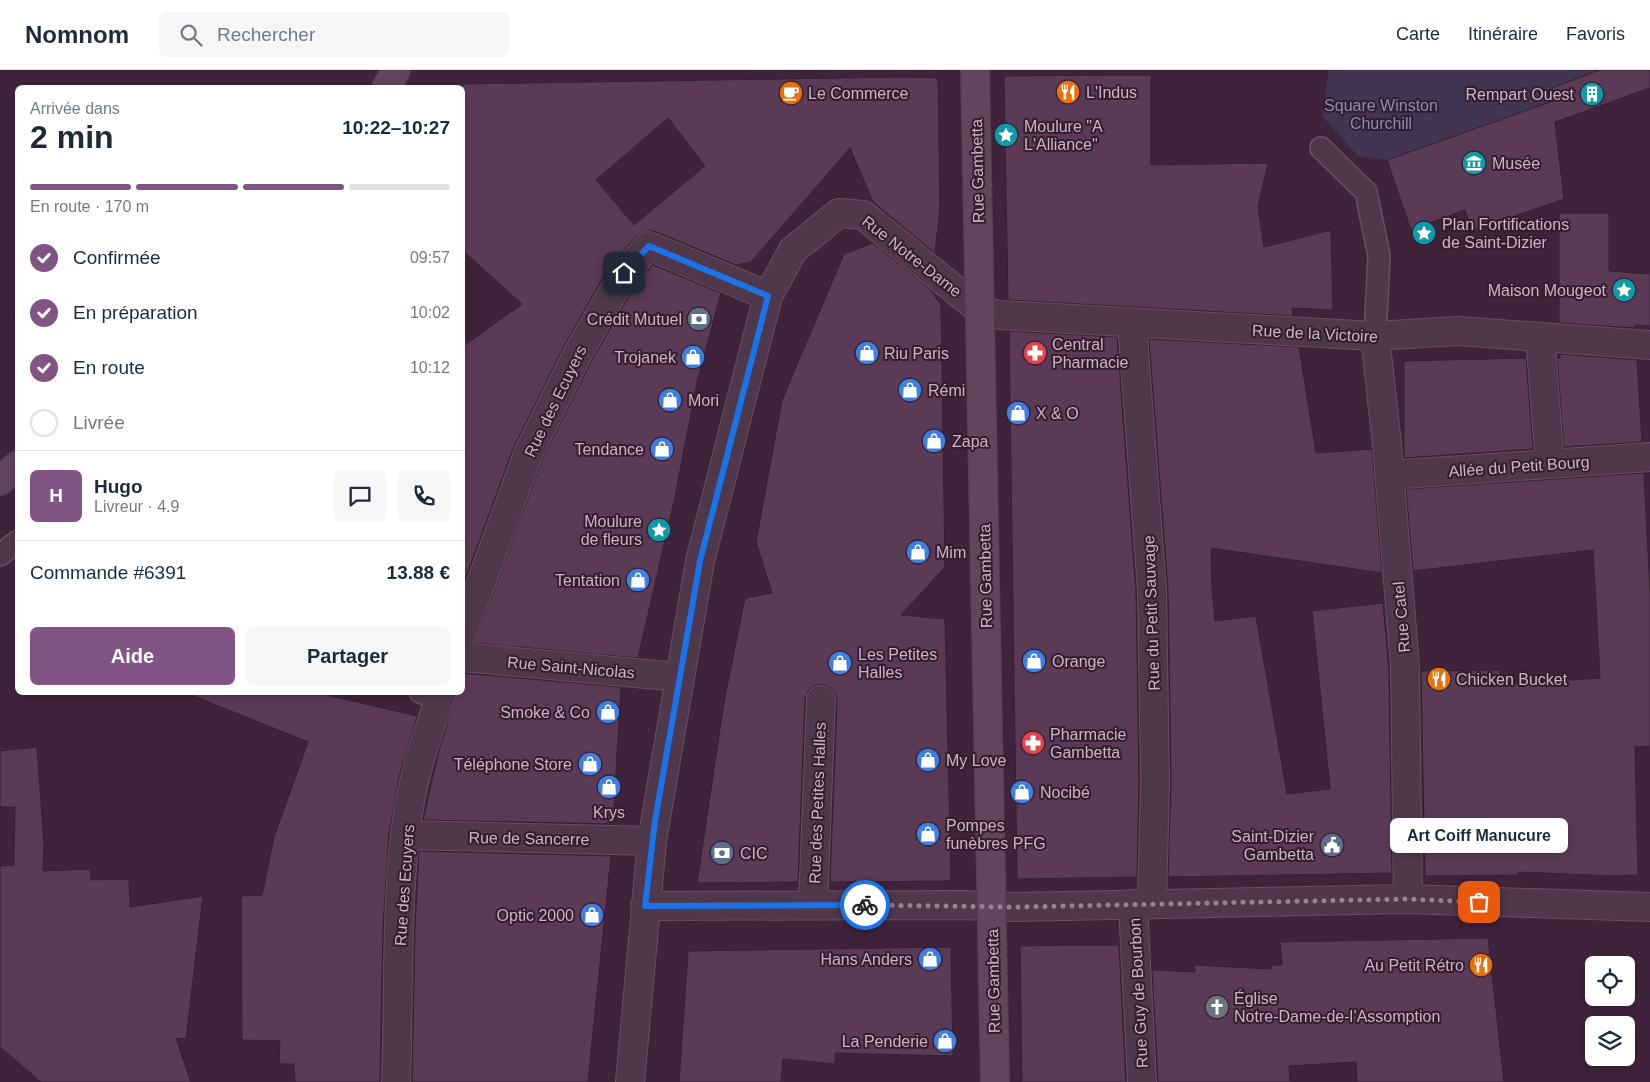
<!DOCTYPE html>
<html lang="fr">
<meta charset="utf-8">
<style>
:root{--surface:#fff;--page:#f6f6f7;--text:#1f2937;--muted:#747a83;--line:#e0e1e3;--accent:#825385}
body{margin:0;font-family:Helvetica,sans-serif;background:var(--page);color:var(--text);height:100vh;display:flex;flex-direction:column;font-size:19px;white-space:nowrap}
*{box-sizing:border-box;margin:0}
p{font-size:16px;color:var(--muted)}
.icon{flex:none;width:28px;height:28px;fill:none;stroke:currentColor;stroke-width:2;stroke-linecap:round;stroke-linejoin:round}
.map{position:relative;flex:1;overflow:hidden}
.side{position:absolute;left:15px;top:15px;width:450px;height:610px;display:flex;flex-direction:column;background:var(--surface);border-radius:8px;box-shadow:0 2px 8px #0003}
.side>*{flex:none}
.buttons{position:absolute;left:1585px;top:886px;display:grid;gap:10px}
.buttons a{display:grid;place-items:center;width:50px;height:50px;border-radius:8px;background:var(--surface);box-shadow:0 2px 8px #0003;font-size:25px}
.pin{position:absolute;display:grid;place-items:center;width:42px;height:42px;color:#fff;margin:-21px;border-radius:10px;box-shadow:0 2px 8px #0006}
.courier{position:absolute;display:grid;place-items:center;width:50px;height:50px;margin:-25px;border:4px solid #1a73e8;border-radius:50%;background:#fff;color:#222;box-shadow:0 1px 6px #0007}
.bubble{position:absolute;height:35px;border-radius:8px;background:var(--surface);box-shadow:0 2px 8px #0003;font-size:16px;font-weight:600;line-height:35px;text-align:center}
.summary em{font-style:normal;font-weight:600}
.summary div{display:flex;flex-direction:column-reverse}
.summary{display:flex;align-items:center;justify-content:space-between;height:85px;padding:0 15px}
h1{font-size:32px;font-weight:600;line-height:38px}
.bar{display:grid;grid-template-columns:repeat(4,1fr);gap:8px 5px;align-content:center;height:60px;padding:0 15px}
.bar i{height:6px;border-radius:4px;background:var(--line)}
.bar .selected{background:var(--accent)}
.bar p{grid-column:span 4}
.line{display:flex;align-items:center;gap:12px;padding:0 15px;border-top:1px solid var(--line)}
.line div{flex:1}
.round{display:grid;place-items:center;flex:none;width:52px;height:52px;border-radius:8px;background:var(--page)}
ol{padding:0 15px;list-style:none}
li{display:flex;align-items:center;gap:15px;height:55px}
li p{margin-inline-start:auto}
li .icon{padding:5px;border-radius:50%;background:var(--accent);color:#fff;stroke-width:4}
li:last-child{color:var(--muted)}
li i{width:28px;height:28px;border:2px solid var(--line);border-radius:50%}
.cta{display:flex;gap:10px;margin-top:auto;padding:10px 15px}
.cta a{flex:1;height:58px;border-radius:8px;background:var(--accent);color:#fff;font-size:20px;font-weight:600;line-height:58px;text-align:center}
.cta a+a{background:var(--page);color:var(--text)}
header{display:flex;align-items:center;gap:30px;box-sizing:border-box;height:70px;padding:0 25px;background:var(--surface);border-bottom:1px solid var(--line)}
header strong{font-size:24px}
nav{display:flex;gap:28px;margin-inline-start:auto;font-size:18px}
.search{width:350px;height:45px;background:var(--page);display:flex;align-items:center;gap:12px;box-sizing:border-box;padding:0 18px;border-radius:8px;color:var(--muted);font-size:19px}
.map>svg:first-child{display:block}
.green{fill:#423552}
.building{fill:#5b3a55;stroke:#361f32;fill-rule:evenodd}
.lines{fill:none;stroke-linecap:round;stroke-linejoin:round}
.service-casing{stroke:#675063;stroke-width:24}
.minor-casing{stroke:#675063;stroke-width:30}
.secondary-casing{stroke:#553e51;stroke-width:30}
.service{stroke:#4f384b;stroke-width:21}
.minor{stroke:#4f384b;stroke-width:28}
.secondary{stroke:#62455c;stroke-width:28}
.done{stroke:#998195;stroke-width:5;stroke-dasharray:0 9}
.route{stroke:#1a73e8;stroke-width:6}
.labels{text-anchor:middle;stroke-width:4;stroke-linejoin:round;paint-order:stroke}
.poi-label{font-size:16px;fill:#cab4c6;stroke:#341d30;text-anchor:start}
.park-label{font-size:16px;fill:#888fb0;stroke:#341d30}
.street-label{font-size:16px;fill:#cab4c6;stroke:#341d30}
</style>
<header>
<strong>Nomnom</strong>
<div class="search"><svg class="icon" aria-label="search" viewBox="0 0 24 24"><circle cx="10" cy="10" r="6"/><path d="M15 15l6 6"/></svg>Rechercher</div>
<nav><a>Carte</a><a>Itinéraire</a><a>Favoris</a></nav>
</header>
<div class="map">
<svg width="1650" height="1012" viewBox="0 0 1650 1012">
<rect width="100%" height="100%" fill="#3f233b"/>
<!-- green -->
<path class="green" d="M1329 0H1599L1552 18 1553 31 1387 90 1358 86 1322 46Z"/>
<!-- building -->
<path class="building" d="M1599 0H1650V18L1555 52 1564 129 1472 161 1465 140 1411 160 1387 90 1553 31 1552 18Z
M1117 5H1151V95L1268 93 1258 137 1264 177 1331 160 1333 240 1292 238 1293 246 1008 230 1004 6Z
M906 7 938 8 940 137 935 183 873 132 850 78 751 192 736 195 654 161H646L638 165 610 195 564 276 513 379 462 518V277L522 234 462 180V14ZM668 48 705 96 634 155 596 110Z
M1559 143H1609V201L1650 204V256L1635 255V258L1559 253Z
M873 173 930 219 941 235 945 497 901 545 945 549 951 811 830 812 837 631 835 623 830 617 821 614 814 616 808 621 805 629 798 812 697 813 724 632 745 528 772 523 756 472 782 330 844 184Z
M653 195 721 223 697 312 675 427 638 588 475 573 542 390 592 290 637 212Z
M1009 261 1117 267 1136 521 1139 712 1137 807 1017 809Z
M1149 269 1299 277 1316 383 1372 379 1382 503 1211 478 1212 517 1215 551 1256 546 1287 724 1330 719 1312 541 1383 533 1389 602 1392 803 1168 807 1171 712 1168 520Z
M1560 284 1637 290 1642 372 1564 377 1557 288H1560Z
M1526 288 1533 379 1404 388V291Z
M1644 403 1650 521V676L1635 677 1638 805 1613 806 1518 802V805L1425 806 1421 601 1500 600 1501 615 1600 608 1593 480 1413 501 1406 419Z
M462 603 621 617 613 754 423 750 439 680 457 622H462Z
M189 622H314L417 646 399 707 389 764 383 857 380 1012H295L294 994H279L280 971 242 970 241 826 262 825 274 767 308 672 189 624Z
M37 677 44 775 43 801 90 799 91 810 129 809 130 837 203 826 186 969 176 968 191 1012H41L0 977V796L14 795 15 737H0V681Z
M419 781 611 786 588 1012H412L415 858Z
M1488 868 1504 1012H1357L1356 992 1289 996 1290 1012H1158L1152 900 1195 902 1194 895 1271 899V895H1282L1280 872Z
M1070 875H1119L1126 1012H1022L1020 876Z
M951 877 953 986 835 983V994L783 989 781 1012H679L688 881Z"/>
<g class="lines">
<!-- service casing -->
<g class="service-casing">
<path id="service" d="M1321 78 1366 122 1379 186 1375 266
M0 485 18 471
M420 622 439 629"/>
</g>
<!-- minor casing -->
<g class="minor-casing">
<path id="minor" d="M1132 253 1152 520 1155 712 1152 834
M1375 266 1387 375 1405 597 1408 829
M1540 267 1550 394
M1389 405 1650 387
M462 565 528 384 578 283 624 203 649 176 768 226
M462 587 679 607
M405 765 652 771
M1133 834 1142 1012
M813 835 821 630
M645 836 961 835 1016 837 1408 829 1650 837
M396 1012C399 930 396 847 405 765 410 716 425 669 442 622
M630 1012 652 771 700 491 768 226 793 180 839 143 863 145 980 240 1000 245 1375 266 1458 261 1650 275"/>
</g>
<!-- secondary casing -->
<g class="secondary-casing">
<path id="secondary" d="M975 0 995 1012
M386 18 396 0
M0 411 18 395"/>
</g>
<!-- service -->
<use href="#service" class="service"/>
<!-- minor -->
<use href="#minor" class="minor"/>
<!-- secondary -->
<use href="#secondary" class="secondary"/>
</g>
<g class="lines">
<!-- done -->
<path class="done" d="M865 835 1016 837 1408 829 1479 832"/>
<!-- route -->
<path class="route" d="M624 203 649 176 768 226 700 491 655 751 645 836 865 835"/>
</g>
<!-- icons -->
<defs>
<g id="restaurant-disc" transform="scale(1.25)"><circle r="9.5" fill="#e8710a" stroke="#341d30"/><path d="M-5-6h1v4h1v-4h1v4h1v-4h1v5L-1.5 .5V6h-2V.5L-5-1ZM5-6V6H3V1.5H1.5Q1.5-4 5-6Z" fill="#fff"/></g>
<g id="cafe-disc" transform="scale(1.25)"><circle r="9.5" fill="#e8710a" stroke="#341d30"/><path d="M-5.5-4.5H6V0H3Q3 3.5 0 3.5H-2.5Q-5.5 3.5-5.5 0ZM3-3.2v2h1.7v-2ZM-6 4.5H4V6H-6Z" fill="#fff"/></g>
<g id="building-disc" transform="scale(1.25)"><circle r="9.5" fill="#0f9aa8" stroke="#341d30"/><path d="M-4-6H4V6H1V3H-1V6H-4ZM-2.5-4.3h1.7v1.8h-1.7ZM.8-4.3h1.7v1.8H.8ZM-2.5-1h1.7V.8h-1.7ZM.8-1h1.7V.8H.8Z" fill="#fff"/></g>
<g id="sight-disc" transform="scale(1.25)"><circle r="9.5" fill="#0f9aa8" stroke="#341d30"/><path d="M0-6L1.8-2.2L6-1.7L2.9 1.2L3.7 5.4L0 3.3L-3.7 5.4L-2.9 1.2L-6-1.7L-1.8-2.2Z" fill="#fff"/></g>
<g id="museum-disc" transform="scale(1.25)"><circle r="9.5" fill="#0f9aa8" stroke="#341d30"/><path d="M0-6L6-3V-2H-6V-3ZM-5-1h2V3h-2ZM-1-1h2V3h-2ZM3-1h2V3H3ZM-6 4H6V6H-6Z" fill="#fff"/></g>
<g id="bank-disc" transform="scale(1.25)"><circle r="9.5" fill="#5c6f8a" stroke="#341d30"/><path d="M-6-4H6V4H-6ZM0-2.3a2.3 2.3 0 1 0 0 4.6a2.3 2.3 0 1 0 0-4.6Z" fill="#fff"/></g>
<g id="shop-disc" transform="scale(1.25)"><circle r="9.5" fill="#3f7fe0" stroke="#341d30"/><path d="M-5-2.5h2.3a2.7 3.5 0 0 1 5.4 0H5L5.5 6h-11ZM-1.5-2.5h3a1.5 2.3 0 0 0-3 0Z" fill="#fff"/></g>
<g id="pharmacy-disc" transform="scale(1.25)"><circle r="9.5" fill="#e0444e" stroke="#341d30"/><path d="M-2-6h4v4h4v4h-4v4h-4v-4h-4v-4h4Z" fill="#fff"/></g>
<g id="civic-disc" transform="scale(1.25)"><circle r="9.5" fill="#5c6f8a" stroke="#341d30"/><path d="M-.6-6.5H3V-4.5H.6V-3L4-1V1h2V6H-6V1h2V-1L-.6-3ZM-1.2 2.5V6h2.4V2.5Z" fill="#fff"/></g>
<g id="church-disc" transform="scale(1.25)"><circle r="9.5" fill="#6b7280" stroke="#341d30"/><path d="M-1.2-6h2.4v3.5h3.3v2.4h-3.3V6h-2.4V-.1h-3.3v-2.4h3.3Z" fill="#fff"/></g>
</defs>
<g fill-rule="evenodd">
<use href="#restaurant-disc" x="1068" y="22"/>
<use href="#cafe-disc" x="791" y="23"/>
<use href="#building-disc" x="1592" y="24"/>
<use href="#sight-disc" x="1006" y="65"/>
<use href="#museum-disc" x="1474" y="93"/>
<use href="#sight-disc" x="1424" y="163"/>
<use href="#sight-disc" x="1624" y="220"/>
<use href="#bank-disc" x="699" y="249"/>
<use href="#shop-disc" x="867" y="283"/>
<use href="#pharmacy-disc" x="1035" y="283"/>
<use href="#shop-disc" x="693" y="287"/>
<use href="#shop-disc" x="910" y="320"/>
<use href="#shop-disc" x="670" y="330"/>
<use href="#shop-disc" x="1018" y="343"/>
<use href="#shop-disc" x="934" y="371"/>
<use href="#shop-disc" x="662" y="379"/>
<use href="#sight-disc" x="659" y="460"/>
<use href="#shop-disc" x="918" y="482"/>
<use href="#shop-disc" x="638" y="510"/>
<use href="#shop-disc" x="1034" y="591"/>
<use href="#shop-disc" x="840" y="593"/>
<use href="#restaurant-disc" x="1439" y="609"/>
<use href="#shop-disc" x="608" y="642"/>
<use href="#pharmacy-disc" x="1033" y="673"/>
<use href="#shop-disc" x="928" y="690"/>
<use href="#shop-disc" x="590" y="694"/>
<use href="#shop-disc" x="609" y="717"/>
<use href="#shop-disc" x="1022" y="722"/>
<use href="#shop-disc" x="928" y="764"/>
<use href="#civic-disc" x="1332" y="775"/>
<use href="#bank-disc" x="722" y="783"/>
<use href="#shop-disc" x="592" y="845"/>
<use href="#shop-disc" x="930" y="889"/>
<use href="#restaurant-disc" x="1481" y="895"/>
<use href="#church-disc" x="1217" y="937"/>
<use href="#shop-disc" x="945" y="971"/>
</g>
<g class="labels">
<!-- poi labels -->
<g class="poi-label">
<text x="1086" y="28">L'Indus</text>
<text x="808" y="29">Le Commerce</text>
<text x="1574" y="30" text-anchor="end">Rempart Ouest</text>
<text x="1024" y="62">Moulure "A<tspan x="1024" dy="18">L'Alliance"</tspan></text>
<text x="1492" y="99">Musée</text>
<text x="1442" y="160">Plan Fortifications<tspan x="1442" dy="18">de Saint-Dizier</tspan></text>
<text x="1606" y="226" text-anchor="end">Maison Mougeot</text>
<text x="682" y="255" text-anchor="end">Crédit Mutuel</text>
<text x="1052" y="280">Central<tspan x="1052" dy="18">Pharmacie</tspan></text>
<text x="884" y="289">Riu Paris</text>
<text x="676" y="293" text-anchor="end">Trojanek</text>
<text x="928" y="326">Rémi</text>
<text x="688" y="336">Mori</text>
<text x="1036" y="349">X &amp; O</text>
<text x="952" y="377">Zapa</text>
<text x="644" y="385" text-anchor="end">Tendance</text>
<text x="642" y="457" text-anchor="end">Moulure<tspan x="642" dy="18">de fleurs</tspan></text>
<text x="936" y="488">Mim</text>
<text x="620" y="516" text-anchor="end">Tentation</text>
<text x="858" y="590">Les Petites<tspan x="858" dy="18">Halles</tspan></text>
<text x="1052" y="597">Orange</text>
<text x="1456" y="615">Chicken Bucket</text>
<text x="590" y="648" text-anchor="end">Smoke &amp; Co</text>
<text x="1050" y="670">Pharmacie<tspan x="1050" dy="18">Gambetta</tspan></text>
<text x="946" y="696">My Love</text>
<text x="572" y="700" text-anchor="end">Téléphone Store</text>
<text x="1040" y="728">Nocibé</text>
<text x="609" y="748" text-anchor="middle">Krys</text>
<text x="946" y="761">Pompes<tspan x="946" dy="18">funèbres PFG</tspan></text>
<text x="1314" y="772" text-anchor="end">Saint-Dizier<tspan x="1314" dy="18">Gambetta</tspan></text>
<text x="740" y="789">CIC</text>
<text x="574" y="851" text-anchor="end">Optic 2000</text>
<text x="912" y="895" text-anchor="end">Hans Anders</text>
<text x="1464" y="901" text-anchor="end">Au Petit Rétro</text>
<text x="1234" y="934">Église<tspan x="1234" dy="18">Notre-Dame-de-l’Assomption</tspan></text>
<text x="928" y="977" text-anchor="end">La Penderie</text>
</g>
<!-- park labels -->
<g class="park-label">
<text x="1381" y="41">Square Winston<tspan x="1381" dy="18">Churchill</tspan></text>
</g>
<!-- street labels -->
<g class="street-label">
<text transform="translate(977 101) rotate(-91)" y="6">Rue Gambetta</text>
<text transform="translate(912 186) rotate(38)" y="6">Rue Notre-Dame</text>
<text transform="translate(1315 263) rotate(3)" y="6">Rue de la Victoire</text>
<text transform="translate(555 331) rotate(-64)" y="6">Rue des Ecuyers</text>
<text transform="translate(1519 396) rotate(-4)" y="6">Allée du Petit Bourg</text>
<text transform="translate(985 506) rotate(-91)" y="6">Rue Gambetta</text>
<text transform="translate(1151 543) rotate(-92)" y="6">Rue du Petit Sauvage</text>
<text transform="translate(1401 547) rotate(-95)" y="6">Rue Catel</text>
<text transform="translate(571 597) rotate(5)" y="6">Rue Saint-Nicolas</text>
<text transform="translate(817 733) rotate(-88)" y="6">Rue des Petites Halles</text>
<text transform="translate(529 768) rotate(1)" y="6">Rue de Sancerre</text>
<text transform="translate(404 815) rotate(-86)" y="6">Rue des Ecuyers</text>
<text transform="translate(993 911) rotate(-91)" y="6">Rue Gambetta</text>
<text transform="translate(1138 923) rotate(-93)" y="6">Rue Guy de Bourbon</text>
</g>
</g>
</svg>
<div class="buttons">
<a><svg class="icon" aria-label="locate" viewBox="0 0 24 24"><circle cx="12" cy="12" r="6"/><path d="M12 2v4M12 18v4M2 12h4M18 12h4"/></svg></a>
<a><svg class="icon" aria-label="layers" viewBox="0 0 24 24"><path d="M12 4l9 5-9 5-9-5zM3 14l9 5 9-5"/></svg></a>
</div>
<div class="pin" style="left:1479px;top:832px;background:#ea580c"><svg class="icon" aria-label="bag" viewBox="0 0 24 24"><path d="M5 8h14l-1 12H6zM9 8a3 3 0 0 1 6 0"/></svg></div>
<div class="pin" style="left:624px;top:203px;background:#1f2937"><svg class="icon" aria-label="home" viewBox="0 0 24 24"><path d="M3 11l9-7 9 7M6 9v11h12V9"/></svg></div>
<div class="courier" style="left:865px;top:835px"><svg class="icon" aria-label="bike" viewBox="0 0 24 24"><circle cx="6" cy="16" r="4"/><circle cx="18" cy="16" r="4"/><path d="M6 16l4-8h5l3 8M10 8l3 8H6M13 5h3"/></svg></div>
<div class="bubble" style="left:1390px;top:748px;width:178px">Art Coiff Manucure</div>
<section class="side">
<div class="summary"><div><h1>2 min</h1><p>Arrivée dans</p></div><em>10:22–10:27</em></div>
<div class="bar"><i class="selected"></i><i class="selected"></i><i class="selected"></i><i></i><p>En route · 170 m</p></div>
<ol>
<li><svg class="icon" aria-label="check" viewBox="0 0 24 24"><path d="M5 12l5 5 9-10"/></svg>Confirmée<p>09:57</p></li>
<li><svg class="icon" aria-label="check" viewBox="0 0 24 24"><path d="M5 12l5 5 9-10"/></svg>En préparation<p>10:02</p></li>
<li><svg class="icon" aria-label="check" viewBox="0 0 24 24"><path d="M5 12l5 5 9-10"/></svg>En route<p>10:12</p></li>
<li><i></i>Livrée</li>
</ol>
<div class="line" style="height:90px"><b class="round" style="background:var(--accent);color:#fff">H</b><div><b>Hugo</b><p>Livreur · 4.9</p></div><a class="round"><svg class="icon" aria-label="chat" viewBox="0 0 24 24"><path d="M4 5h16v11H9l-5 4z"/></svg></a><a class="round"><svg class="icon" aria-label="phone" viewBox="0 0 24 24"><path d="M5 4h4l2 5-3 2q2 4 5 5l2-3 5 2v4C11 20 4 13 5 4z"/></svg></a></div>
<div class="line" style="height:65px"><div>Commande #6391</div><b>13.88 €</b></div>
<div class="cta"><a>Aide</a><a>Partager</a></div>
</section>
</div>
